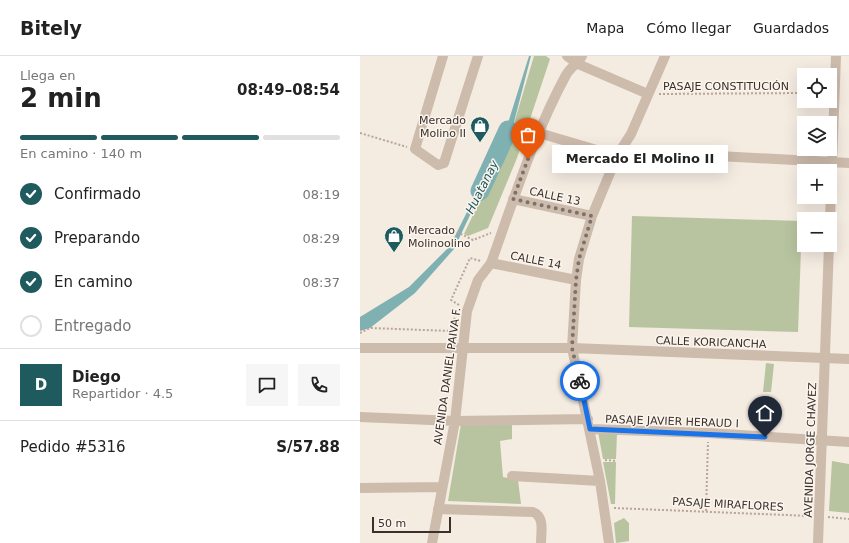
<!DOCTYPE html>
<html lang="es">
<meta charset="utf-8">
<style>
:root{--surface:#fff;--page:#f6f6f6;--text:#222;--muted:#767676;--line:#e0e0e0;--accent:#1f5a5e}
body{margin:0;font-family:"DejaVu Sans",sans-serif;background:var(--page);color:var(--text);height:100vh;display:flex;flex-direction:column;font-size:15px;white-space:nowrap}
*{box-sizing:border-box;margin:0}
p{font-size:13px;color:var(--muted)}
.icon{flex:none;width:22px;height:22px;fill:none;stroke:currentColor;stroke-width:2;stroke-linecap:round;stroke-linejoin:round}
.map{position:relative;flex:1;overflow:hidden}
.side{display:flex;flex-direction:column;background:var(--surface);width:360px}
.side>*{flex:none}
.buttons{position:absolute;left:437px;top:12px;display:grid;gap:8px}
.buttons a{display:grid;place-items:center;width:40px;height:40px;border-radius:0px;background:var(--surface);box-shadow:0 4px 16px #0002;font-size:20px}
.scale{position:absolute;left:12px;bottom:10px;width:79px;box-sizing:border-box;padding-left:4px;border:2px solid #3b302b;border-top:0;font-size:11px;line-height:14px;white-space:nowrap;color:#3b302b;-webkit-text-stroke:3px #fbf5ee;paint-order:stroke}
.pin{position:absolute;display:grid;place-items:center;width:34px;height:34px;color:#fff;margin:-41px -17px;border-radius:50% 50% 50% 0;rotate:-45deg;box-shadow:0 0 4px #0007}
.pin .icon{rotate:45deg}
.courier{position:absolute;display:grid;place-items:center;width:40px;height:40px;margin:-20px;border:3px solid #1a73e8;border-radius:50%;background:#fff;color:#222;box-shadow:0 1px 5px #0007}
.bubble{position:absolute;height:28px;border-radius:0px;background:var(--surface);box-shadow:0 4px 16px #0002;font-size:13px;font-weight:700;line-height:28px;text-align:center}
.summary em{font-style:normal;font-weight:700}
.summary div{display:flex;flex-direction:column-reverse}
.summary{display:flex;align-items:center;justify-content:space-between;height:68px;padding:0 20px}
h1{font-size:26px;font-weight:700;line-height:30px}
.bar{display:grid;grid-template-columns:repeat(4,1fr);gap:6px 4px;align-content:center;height:48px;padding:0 20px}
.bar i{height:5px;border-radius:3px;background:var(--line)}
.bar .current{background:var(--accent)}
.bar p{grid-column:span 4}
.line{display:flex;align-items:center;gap:10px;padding:0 20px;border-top:1px solid var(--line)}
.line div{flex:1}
.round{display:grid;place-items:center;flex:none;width:42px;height:42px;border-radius:0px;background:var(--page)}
ol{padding:0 20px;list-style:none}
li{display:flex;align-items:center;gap:12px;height:44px}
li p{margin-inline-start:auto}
li .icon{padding:4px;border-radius:50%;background:var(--accent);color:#fff;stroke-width:4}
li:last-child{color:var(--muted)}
li i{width:22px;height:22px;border:2px solid var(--line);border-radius:50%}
header{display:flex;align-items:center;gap:24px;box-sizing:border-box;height:56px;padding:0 20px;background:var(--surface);border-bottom:1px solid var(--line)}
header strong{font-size:19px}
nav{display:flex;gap:22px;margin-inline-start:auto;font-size:14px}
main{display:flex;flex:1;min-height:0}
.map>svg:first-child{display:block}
.green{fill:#b8c4a0}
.water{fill:#7fb0b2}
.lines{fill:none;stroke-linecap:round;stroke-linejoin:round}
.river{stroke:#7fb0b2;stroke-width:19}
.path{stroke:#b9a596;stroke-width:2;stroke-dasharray:2 2;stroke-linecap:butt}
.minor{stroke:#cdbbac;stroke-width:10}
.tertiary{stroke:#cdbbac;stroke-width:10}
.done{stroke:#7c716b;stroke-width:4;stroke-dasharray:0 7.2}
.route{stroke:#1a73e8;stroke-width:5}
.labels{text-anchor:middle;stroke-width:3;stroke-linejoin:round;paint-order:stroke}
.street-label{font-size:11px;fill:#3b302b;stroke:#fbf5ee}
.poi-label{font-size:11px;fill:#3b302b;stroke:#fbf5ee;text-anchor:end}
.water-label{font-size:12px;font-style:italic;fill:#1f5a5e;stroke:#fbf5ee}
</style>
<header>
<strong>Bitely</strong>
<nav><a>Mapa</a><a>Cómo llegar</a><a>Guardados</a></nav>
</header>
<main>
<section class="side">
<div class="summary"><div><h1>2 min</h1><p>Llega en</p></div><em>08:49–08:54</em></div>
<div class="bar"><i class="current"></i><i class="current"></i><i class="current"></i><i></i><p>En camino · 140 m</p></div>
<ol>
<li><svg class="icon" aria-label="check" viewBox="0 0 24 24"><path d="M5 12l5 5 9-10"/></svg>Confirmado<p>08:19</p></li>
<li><svg class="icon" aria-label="check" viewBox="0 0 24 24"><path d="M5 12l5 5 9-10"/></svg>Preparando<p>08:29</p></li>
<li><svg class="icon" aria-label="check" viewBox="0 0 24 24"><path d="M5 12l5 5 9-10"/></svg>En camino<p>08:37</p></li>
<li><i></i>Entregado</li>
</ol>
<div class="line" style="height:72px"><b class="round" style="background:var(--accent);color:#fff">D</b><div><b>Diego</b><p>Repartidor · 4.5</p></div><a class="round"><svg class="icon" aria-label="chat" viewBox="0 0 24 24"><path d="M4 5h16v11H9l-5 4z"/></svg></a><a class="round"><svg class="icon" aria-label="phone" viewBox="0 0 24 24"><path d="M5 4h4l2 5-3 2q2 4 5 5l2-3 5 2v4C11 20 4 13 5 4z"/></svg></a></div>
<div class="line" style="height:52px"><div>Pedido #5316</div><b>S/57.88</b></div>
</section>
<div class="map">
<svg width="489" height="487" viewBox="0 0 489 487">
<rect width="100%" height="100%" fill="#f4ebe1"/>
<!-- green -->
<path class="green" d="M174 0H186L190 3 157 102 128 172 108 180 104 178 150 81Z
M272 160 442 165 438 276 269 271Z
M406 307 414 308 411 336H403Z
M152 366V383L140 385 143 421 158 424 161 448 88 445 101 368Z
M238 376 257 377 256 403H243Z
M472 405 489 408V457L469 455Z
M243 406H256L255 448H251Z
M264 462 269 467V485L256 487 254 467Z"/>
<!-- water -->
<path class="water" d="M169 0H171L154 66 94 193 55 237 10 272 0 275V261L49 231 90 190 142 86Z"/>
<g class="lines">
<!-- river -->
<path class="river" d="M120 135 148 74"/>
<!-- path -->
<path class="path" d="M299 38 444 37
M0 77 47 91
M97 176 113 184 131 177
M99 249 91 244 110 202 121 205
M0 277 10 272 91 275 95 261
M245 404 257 405
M254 452 450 460
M346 455 348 386
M468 461 489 463"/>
<!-- minor -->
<path class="minor" d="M83 0 55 93 78 109 84 107 118 0
M207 0 218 8 288 38
M179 77 257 100 284 96 472 106
M153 143 232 160
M131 207 216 224
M0 292H212L489 303
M0 361 95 365 228 363
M230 373 348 377 489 386
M152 420 240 425
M0 432 82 431
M78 453 173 456C185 461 181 476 181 487
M72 487 95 365 107 255 118 224 131 207C154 143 174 78 206 19 210 12 218 7 222 0
M249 487 240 425 212 292 216 224 219 203 232 160 257 100 271 78 305 0"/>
<!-- tertiary -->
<path class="tertiary" d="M472 106 489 107
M470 163 476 0
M458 487 469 189"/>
</g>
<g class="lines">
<!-- done -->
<path class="done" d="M168 103 153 143 232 160 219 203 216 224 212 292 220 325"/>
<!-- route -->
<path class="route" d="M220 325 230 373 405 381"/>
</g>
<!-- icons -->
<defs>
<g id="shop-pin" transform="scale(1)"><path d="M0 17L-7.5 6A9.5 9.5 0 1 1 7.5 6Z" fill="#1f5a5e" stroke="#fbf5ee"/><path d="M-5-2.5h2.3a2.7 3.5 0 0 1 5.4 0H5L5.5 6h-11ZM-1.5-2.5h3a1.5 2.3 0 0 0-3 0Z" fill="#fff"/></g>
</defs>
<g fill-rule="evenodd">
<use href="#shop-pin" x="120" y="70"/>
<use href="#shop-pin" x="34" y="180"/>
</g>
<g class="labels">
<!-- street labels -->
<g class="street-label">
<text x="366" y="34">PASAJE CONSTITUCIÓN</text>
<text transform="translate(195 140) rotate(12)" y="4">CALLE 13</text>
<text transform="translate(176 204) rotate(11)" y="4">CALLE 14</text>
<text transform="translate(351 286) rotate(2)" y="4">CALLE KORICANCHA</text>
<text transform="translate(87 320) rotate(-82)" y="4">AVENIDA DANIEL PAIVA F.</text>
<text transform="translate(312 365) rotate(2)" y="4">PASAJE JAVIER HERAUD I</text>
<text transform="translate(450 394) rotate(-88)" y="4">AVENIDA JORGE CHAVEZ</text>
<text transform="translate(368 448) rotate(3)" y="4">PASAJE MIRAFLORES</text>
</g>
<!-- poi labels -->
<g class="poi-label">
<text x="106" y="68">Mercado<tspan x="106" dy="13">Molino II</tspan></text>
<text x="48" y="178" text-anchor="start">Mercado<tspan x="48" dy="13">Molinoolino</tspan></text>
</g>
<!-- water labels -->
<g class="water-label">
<text transform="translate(122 131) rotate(-63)" y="4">Huatanay</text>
</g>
</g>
</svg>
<div class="buttons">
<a><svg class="icon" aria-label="locate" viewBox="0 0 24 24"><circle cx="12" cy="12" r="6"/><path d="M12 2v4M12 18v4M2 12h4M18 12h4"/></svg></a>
<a><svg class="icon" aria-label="layers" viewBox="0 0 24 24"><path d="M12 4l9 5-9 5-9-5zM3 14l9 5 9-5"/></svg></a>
<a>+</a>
<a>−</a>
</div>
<div class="scale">50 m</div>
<div class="pin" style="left:168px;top:103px;background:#ea580c"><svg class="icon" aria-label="bag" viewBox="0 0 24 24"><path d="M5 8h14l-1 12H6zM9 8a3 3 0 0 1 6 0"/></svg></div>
<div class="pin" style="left:405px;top:381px;background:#1f2937"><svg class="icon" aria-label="home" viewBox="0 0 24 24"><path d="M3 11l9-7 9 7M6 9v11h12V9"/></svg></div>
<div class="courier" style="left:220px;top:325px"><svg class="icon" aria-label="bike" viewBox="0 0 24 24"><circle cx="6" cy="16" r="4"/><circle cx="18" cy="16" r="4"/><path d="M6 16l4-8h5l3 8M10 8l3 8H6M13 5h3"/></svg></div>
<div class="bubble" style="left:192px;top:89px;width:176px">Mercado El Molino II</div>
</div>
</main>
